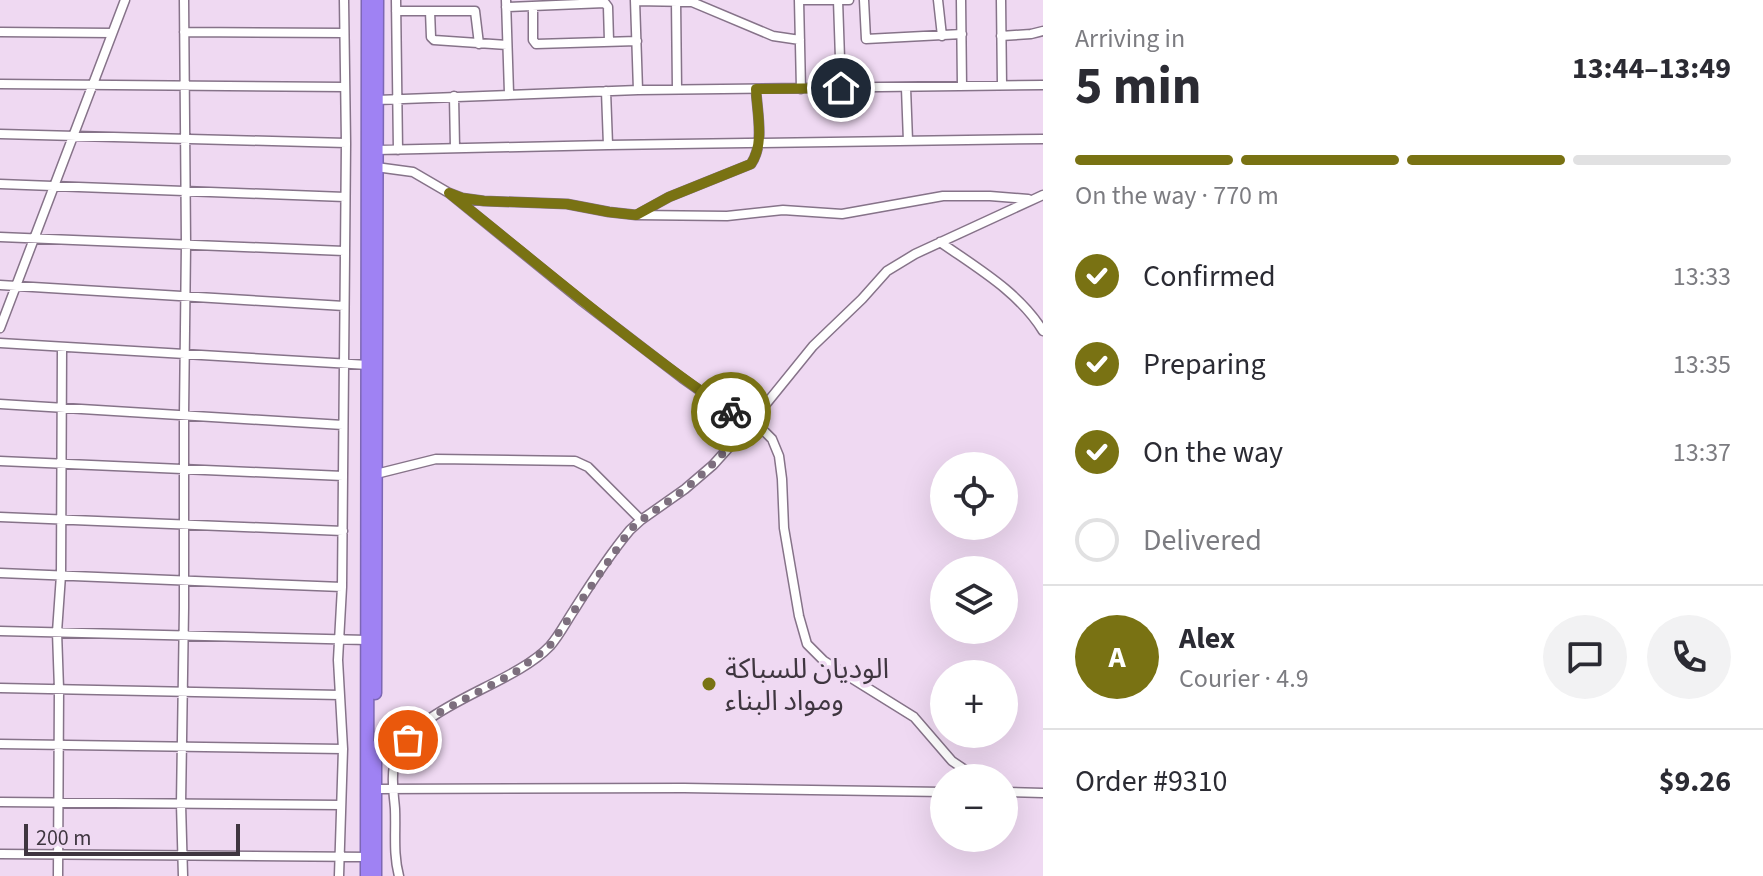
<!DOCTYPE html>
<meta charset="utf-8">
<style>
:root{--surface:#fff;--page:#f2f2f3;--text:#2b2b33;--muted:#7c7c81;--line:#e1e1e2;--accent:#797213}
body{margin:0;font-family:"Source Sans 3","Noto Sans Arabic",sans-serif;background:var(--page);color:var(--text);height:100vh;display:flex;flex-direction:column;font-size:30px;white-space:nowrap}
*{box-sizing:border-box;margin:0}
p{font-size:26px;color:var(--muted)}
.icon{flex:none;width:44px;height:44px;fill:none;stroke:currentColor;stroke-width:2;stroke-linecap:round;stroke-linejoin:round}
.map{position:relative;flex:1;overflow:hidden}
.side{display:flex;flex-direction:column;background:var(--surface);width:720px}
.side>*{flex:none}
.fabs{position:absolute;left:930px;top:452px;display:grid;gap:16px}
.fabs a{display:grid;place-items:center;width:88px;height:88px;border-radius:50%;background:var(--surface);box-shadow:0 8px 32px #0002;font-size:40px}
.scale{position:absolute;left:24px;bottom:20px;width:216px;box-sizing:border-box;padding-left:8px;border:4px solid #3f3640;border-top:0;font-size:22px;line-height:28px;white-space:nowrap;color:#3f3640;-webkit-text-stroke:6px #efd9f2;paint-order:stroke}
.pin{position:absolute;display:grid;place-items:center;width:68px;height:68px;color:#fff;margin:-34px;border:4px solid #fff;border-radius:50%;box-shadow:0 2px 8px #0007}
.courier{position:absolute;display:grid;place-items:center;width:80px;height:80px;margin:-40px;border:6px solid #797213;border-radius:50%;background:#fff;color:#222;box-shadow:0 2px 10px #0007}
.head em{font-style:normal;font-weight:700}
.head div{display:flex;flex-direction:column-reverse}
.head{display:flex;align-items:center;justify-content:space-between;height:136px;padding:0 32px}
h1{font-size:52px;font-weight:700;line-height:60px}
.bar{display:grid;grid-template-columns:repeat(4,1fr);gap:12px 8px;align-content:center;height:96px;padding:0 32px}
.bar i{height:10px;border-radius:6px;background:var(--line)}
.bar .on{background:var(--accent)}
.bar p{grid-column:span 4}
.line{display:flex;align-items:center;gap:20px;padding:0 32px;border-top:2px solid var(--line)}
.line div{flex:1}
.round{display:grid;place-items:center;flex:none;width:84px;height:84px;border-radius:42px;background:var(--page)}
ol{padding:0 32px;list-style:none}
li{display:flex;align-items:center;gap:24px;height:88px}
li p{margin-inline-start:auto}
li .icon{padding:8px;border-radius:50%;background:var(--accent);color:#fff;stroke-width:4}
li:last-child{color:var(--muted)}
li i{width:44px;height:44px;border:4px solid var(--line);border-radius:50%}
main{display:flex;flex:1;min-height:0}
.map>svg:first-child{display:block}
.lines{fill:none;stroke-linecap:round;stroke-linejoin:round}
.minor-casing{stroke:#867389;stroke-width:11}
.highway-casing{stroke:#7d67b4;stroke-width:15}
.minor{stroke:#fff;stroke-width:8}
.highway{stroke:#9f82f3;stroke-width:12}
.done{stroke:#7d6f7e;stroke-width:8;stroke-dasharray:0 14.4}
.route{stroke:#797213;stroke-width:10}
.poi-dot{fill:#797213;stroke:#efd9f2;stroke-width:3}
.labels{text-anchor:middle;stroke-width:7;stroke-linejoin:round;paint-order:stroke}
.poi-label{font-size:28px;fill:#3f3640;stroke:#efd9f2;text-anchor:start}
</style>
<main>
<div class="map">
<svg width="1043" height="876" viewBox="0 0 1043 876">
<rect width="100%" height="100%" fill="#efd9f2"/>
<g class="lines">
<!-- minor casing -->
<g class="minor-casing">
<path id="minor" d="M396 0 398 150
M506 0 509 93
M635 0 638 90
M676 0 677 89
M799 0 801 89
M799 0H849
M838 0 841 88
M864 0 866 39 962 34
M938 0 942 36
M961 0 962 86
M1001 0 1002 85
M635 1 692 2 773 36 800 40
M533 6V40L536 44 637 41
M506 7 605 3 608 7 609 41
M396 11H475L479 44
M430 11 431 37 434 40 507 45
M0 32 112 33
M184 32 344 33
M1001 36 1031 34 1043 31
M0 84 344 87
M906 88 908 141
M606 91 608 145
M454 96 455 148
M377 100 638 90 1043 85
M0 134 346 143
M376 150 608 145 1043 139
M376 167 413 172 449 193 462 198 484 201 567 204 609 212 636 215 727 216 783 210 842 214 943 196H990L1028 199
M0 184 345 197
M449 193 583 302 682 378 749 425 765 432 772 439 779 456 782 479 784 528 799 616 807 644 824 661 914 717 952 761 977 778
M640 213 669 197 751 164C765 143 757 113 756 89
M0 237 344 251
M940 242C977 268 1019 292 1043 331
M0 285 344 306
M0 328 125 0
M0 343 368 365
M0 404 343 425
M0 461 343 476
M376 474 436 459 575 461 588 467 641 520
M0 517 343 531
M0 573 342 587
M0 631 367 640
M0 688 340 695
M0 744 343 749
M376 789 684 788 944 792
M1004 792 1043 793
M0 802 341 805
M0 854 371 857
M58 876 59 689 57 632 61 575 62 348
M183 876 181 804 184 608V415L186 244 184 0
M339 876 343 749 338 660 342 587 346 143 344 0
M399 876C393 854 396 832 395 809 394 795 391 780 394 766 406 706 509 689 550 646 559 636 566 622 574 610 591 583 609 555 630 530L641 520 685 489 713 465 749 425 813 346 862 299 887 271 915 254 1043 195"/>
</g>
<!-- highway casing -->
<g class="highway-casing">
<path id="highway" d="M375 693 377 0
M375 747V876
M367 876 368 0"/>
</g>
<!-- minor -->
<use href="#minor" class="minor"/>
<!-- highway -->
<use href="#highway" class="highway"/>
</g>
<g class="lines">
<!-- done -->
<path class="done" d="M408 740 429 718 514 673 549 647 630 530C647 514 668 503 686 488 710 469 729 447 749 425L731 412"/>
<!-- route -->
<path class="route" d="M731 412C633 345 542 267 449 193L462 198 484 201 567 204 609 212 636 215 669 197 751 164C765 143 757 113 756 89L841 88"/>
</g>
<!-- markers -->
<circle class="poi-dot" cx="709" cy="684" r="8"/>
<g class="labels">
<!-- poi labels -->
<g class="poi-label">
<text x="725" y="678">الوديان للسباكة<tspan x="725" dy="32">ومواد البناء</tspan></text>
</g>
</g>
</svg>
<div class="fabs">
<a><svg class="icon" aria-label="locate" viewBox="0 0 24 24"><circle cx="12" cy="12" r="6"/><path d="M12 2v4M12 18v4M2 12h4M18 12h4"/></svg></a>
<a><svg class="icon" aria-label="layers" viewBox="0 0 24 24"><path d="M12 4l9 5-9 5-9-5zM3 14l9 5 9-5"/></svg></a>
<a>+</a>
<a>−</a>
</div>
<div class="scale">200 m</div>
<div class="pin" style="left:408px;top:740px;background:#ea580c"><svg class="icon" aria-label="bag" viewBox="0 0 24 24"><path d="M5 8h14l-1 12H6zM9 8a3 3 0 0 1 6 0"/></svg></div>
<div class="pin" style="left:841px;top:88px;background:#1f2937"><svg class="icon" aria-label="home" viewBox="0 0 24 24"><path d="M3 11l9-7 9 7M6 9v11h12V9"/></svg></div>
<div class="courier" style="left:731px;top:412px"><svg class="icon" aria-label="bike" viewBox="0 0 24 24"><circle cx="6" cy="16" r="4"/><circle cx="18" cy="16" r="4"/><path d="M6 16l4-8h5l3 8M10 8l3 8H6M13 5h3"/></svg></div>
</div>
<section class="side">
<div class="head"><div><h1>5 min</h1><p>Arriving in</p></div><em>13:44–13:49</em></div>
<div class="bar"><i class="on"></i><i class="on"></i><i class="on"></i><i></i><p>On the way · 770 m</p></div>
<ol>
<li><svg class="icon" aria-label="check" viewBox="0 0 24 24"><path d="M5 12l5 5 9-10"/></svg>Confirmed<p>13:33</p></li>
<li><svg class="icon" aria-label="check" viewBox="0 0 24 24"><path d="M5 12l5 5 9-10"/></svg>Preparing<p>13:35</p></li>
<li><svg class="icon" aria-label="check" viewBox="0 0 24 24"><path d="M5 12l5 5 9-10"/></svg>On the way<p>13:37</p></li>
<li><i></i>Delivered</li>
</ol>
<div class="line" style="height:144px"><b class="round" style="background:var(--accent);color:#fff">A</b><div><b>Alex</b><p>Courier · 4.9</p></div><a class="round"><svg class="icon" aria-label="chat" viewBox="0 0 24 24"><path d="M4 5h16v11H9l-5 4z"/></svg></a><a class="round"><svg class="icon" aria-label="phone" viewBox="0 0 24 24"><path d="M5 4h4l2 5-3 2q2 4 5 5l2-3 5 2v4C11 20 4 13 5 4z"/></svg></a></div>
<div class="line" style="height:104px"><div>Order #9310</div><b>$9.26</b></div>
</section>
</main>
